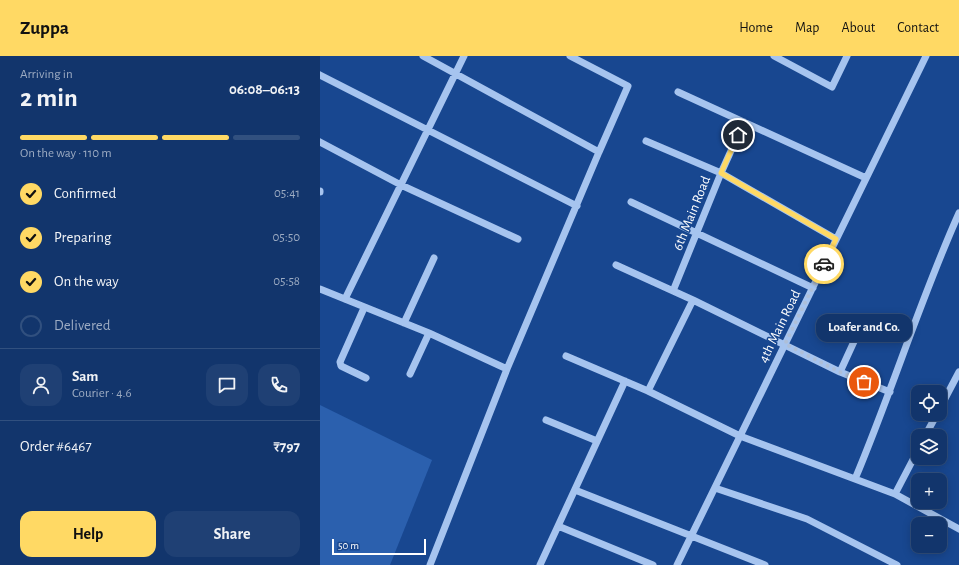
<!DOCTYPE html>
<meta charset="utf-8">
<style>
:root{--surface:#12356c;--page:#1f4074;--text:#f1f3f6;--muted:#9cabc2;--line:#31507f;--accent:#ffd964}
body{margin:0;font-family:"Alegreya Sans",sans-serif;background:var(--page);color:var(--text);height:100vh;display:flex;flex-direction:column;font-size:15px;white-space:nowrap}
*{box-sizing:border-box;margin:0}
p{font-size:13px;color:var(--muted)}
.icon{flex:none;width:22px;height:22px;fill:none;stroke:currentColor;stroke-width:2;stroke-linecap:round;stroke-linejoin:round}
.map{position:relative;flex:1;overflow:hidden}
.sheet{display:flex;flex-direction:column;background:var(--surface);width:320px}
.sheet>*{flex:none}
.fabs{position:absolute;left:591px;top:329px;display:grid;gap:8px}
.fabs a{display:grid;place-items:center;width:36px;height:36px;border-radius:8px;background:var(--surface);box-shadow:0 2px 10px #0003,0 0 0 1px var(--line);font-size:20px}
.scale{position:absolute;left:12px;bottom:10px;width:94px;box-sizing:border-box;padding-left:4px;border:2px solid #fff;border-top:0;font-size:11px;line-height:14px;white-space:nowrap;color:#fff;-webkit-text-stroke:3px #184790;paint-order:stroke}
.pin{position:absolute;display:grid;place-items:center;width:34px;height:34px;color:#fff;margin:-17px;border:2px solid #fff;border-radius:50%;box-shadow:0 1px 4px #0007}
.courier{position:absolute;display:grid;place-items:center;width:40px;height:40px;margin:-20px;border:3px solid #ffd964;border-radius:50%;background:#fff;color:#222;box-shadow:0 1px 5px #0007}
.bubble{position:absolute;height:28px;border-radius:12px;background:var(--surface);box-shadow:0 2px 10px #0003,0 0 0 1px var(--line);font-size:13px;font-weight:700;line-height:28px;text-align:center}
.overview em{font-style:normal;font-weight:700}
.overview div{display:flex;flex-direction:column-reverse}
.overview{display:flex;align-items:center;justify-content:space-between;height:68px;padding:0 20px}
h1{font-size:26px;font-weight:700;line-height:30px}
.bar{display:grid;grid-template-columns:repeat(4,1fr);gap:6px 4px;align-content:center;height:48px;padding:0 20px}
.bar i{height:5px;border-radius:3px;background:var(--line)}
.bar .on{background:var(--accent)}
.bar p{grid-column:span 4}
.line{display:flex;align-items:center;gap:10px;padding:0 20px;border-top:1px solid var(--line)}
.line div{flex:1}
.round{display:grid;place-items:center;flex:none;width:42px;height:42px;border-radius:12px;background:var(--page)}
ol{padding:0 20px;list-style:none}
li{display:flex;align-items:center;gap:12px;height:44px}
li p{margin-inline-start:auto}
li .icon{padding:4px;border-radius:50%;background:var(--accent);color:#111;stroke-width:4}
li:last-child{color:var(--muted)}
li i{width:22px;height:22px;border:2px solid var(--line);border-radius:50%}
.action{display:flex;gap:8px;margin-top:auto;padding:8px 20px}
.action a{flex:1;height:46px;border-radius:12px;background:var(--accent);color:#111;font-size:16px;font-weight:700;line-height:46px;text-align:center}
.action a+a{background:var(--page);color:var(--text)}
header{display:flex;align-items:center;gap:24px;box-sizing:border-box;height:56px;padding:0 20px;background:var(--accent);color:#111}
header strong{font-size:19px}
nav{display:flex;gap:22px;margin-inline-start:auto;font-size:14px}
main{display:flex;flex:1;min-height:0}
.map>svg:first-child{display:block}
.green{fill:#2b60ae}
.lines{fill:none;stroke-linecap:round;stroke-linejoin:round}
.minor{stroke:#a6c4ef;stroke-width:7}
.done{stroke:#aebfd8;stroke-width:4;stroke-dasharray:0 7.2}
.route{stroke:#ffd964;stroke-width:5}
.labels{text-anchor:middle;stroke-width:3;stroke-linejoin:round;paint-order:stroke}
.street-label{font-size:14px;fill:#fff;stroke:#184790}
</style>
<header>
<strong>Zuppa</strong>
<nav><a>Home</a><a>Map</a><a>About</a><a>Contact</a></nav>
</header>
<main>
<section class="sheet">
<div class="overview"><div><h1>2 min</h1><p>Arriving in</p></div><em>06:08–06:13</em></div>
<div class="bar"><i class="on"></i><i class="on"></i><i class="on"></i><i></i><p>On the way · 110 m</p></div>
<ol>
<li><svg class="icon" aria-label="check" viewBox="0 0 24 24"><path d="M5 12l5 5 9-10"/></svg>Confirmed<p>05:41</p></li>
<li><svg class="icon" aria-label="check" viewBox="0 0 24 24"><path d="M5 12l5 5 9-10"/></svg>Preparing<p>05:50</p></li>
<li><svg class="icon" aria-label="check" viewBox="0 0 24 24"><path d="M5 12l5 5 9-10"/></svg>On the way<p>05:58</p></li>
<li><i></i>Delivered</li>
</ol>
<div class="line" style="height:72px"><a class="round"><svg class="icon" aria-label="person" viewBox="0 0 24 24"><circle cx="12" cy="8" r="4"/><path d="M4 21q1-7 8-7t8 7"/></svg></a><div><b>Sam</b><p>Courier · 4.6</p></div><a class="round"><svg class="icon" aria-label="chat" viewBox="0 0 24 24"><path d="M4 5h16v11H9l-5 4z"/></svg></a><a class="round"><svg class="icon" aria-label="phone" viewBox="0 0 24 24"><path d="M5 4h4l2 5-3 2q2 4 5 5l2-3 5 2v4C11 20 4 13 5 4z"/></svg></a></div>
<div class="line" style="height:52px"><div>Order #6467</div><b>₹797</b></div>
<div class="action"><a>Help</a><a>Share</a></div>
</section>
<div class="map">
<svg width="639" height="509" viewBox="0 0 639 509">
<rect width="100%" height="100%" fill="#184790"/>
<!-- green -->
<path class="green" d="M0 349 112 404 70 509H0Z"/>
<g class="lines">
<!-- minor -->
<path class="minor" d="M103 0 279 96 187 313
M250 0 308 30 279 96
M454 0 512 31 527 0
M0 19 257 150
M358 36 546 122
M326 85 401 117 516 183
M0 86 81 129 198 183
M0 136V135
M311 146 493 232
M296 209 373 244 520 316 570 336
M0 233 109 277 187 313 110 509
M353 235 401 117 424 66
M25 243 144 0
M44 252 20 306 21 310 46 322
M84 267 114 202
M246 300 328 335 420 380 575 438 639 473
M520 316 537 279
M90 318 109 277
M328 335 373 244
M620 352 639 316
M226 364 277 385
M605 380 617 358
M535 423C572 335 600 244 639 157
M395 432 487 463 577 509
M255 434 445 509
M575 438 598 394
M238 470 333 509
M220 509 305 325
M357 509 606 0"/>
</g>
<g class="lines">
<!-- done -->
<path class="done" d="M504 208 465 288 520 316 544 326"/>
<!-- route -->
<path class="route" d="M418 79 401 117 516 183 504 208"/>
</g>
<g class="labels">
<!-- street labels -->
<g class="street-label">
<text transform="translate(371 157) rotate(-68)" y="5">6th Main Road</text>
<text transform="translate(459 270) rotate(-64)" y="5">4th Main Road</text>
</g>
</g>
</svg>
<div class="fabs">
<a><svg class="icon" aria-label="locate" viewBox="0 0 24 24"><circle cx="12" cy="12" r="6"/><path d="M12 2v4M12 18v4M2 12h4M18 12h4"/></svg></a>
<a><svg class="icon" aria-label="layers" viewBox="0 0 24 24"><path d="M12 4l9 5-9 5-9-5zM3 14l9 5 9-5"/></svg></a>
<a>+</a>
<a>−</a>
</div>
<div class="scale">50 m</div>
<div class="pin" style="left:544px;top:326px;background:#ea580c"><svg class="icon" aria-label="bag" viewBox="0 0 24 24"><path d="M5 8h14l-1 12H6zM9 8a3 3 0 0 1 6 0"/></svg></div>
<div class="pin" style="left:418px;top:79px;background:#1f2937"><svg class="icon" aria-label="home" viewBox="0 0 24 24"><path d="M3 11l9-7 9 7M6 9v11h12V9"/></svg></div>
<div class="courier" style="left:504px;top:208px"><svg class="icon" aria-label="car" viewBox="0 0 24 24"><path d="M5 17H2v-5l4-1 3-4h7l3 4 3 1v5h-3M9 17h6M6 11h13"/><circle cx="7" cy="17" r="2"/><circle cx="17" cy="17" r="2"/></svg></div>
<div class="bubble" style="left:496px;top:258px;width:96px">Loafer and Co.</div>
</div>
</main>
